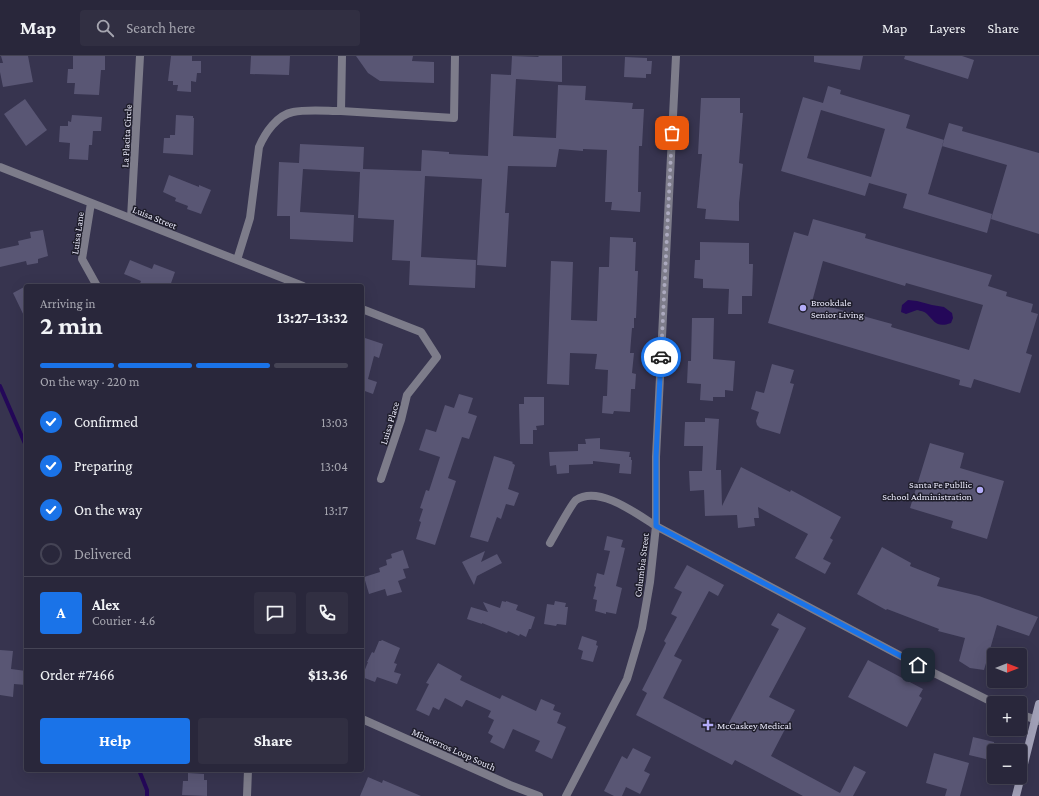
<!DOCTYPE html>
<meta charset="utf-8">
<style>
:root{--surface:#29273b;--page:#312f42;--text:#f1f3f6;--muted:#a5a5af;--line:#454455;--accent:#1a73e8}
body{margin:0;font-family:"Crimson Pro",serif;background:var(--page);color:var(--text);height:100vh;display:flex;flex-direction:column;font-size:15px;white-space:nowrap}
*{box-sizing:border-box;margin:0}
p{font-size:13px;color:var(--muted)}
.icon{flex:none;width:22px;height:22px;fill:none;stroke:currentColor;stroke-width:2;stroke-linecap:round;stroke-linejoin:round}
.map{position:relative;flex:1;overflow:hidden}
.side{position:absolute;left:24px;top:228px;width:340px;height:488px;display:flex;flex-direction:column;background:var(--surface);border-radius:4px;box-shadow:0 4px 16px #0002,0 0 0 1px var(--line)}
.side>*{flex:none}
.needle{width:26px;rotate:90deg}
.buttons{position:absolute;left:987px;top:592px;display:grid;gap:8px}
.buttons a{display:grid;place-items:center;width:40px;height:40px;border-radius:4px;background:var(--surface);box-shadow:0 4px 16px #0002,0 0 0 1px var(--line);font-size:20px}
.pin{position:absolute;display:grid;place-items:center;width:34px;height:34px;color:#fff;margin:-17px;border-radius:8px;box-shadow:0 2px 6px #0006}
.courier{position:absolute;display:grid;place-items:center;width:40px;height:40px;margin:-20px;border:3px solid #1a73e8;border-radius:50%;background:#fff;color:#222;box-shadow:0 1px 5px #0007}
.summary em{font-style:normal;font-weight:700}
.summary div{display:flex;flex-direction:column-reverse}
.summary{display:flex;align-items:center;justify-content:space-between;height:68px;padding:0 16px}
h1{font-size:26px;font-weight:700;line-height:30px}
.bar{display:grid;grid-template-columns:repeat(4,1fr);gap:6px 4px;align-content:center;height:48px;padding:0 16px}
.bar i{height:5px;border-radius:3px;background:var(--line)}
.bar .current{background:var(--accent)}
.bar p{grid-column:span 4}
.line{display:flex;align-items:center;gap:10px;padding:0 16px;border-top:1px solid var(--line)}
.line div{flex:1}
.round{display:grid;place-items:center;flex:none;width:42px;height:42px;border-radius:4px;background:var(--page)}
ol{padding:0 16px;list-style:none}
li{display:flex;align-items:center;gap:12px;height:44px}
li p{margin-inline-start:auto}
li .icon{padding:4px;border-radius:50%;background:var(--accent);color:#fff;stroke-width:4}
li:last-child{color:var(--muted)}
li i{width:22px;height:22px;border:2px solid var(--line);border-radius:50%}
.primary-button{display:flex;gap:8px;margin-top:auto;padding:8px 16px}
.primary-button a{flex:1;height:46px;border-radius:4px;background:var(--accent);color:#fff;font-size:16px;font-weight:700;line-height:46px;text-align:center}
.primary-button a+a{background:var(--page);color:var(--text)}
header{display:flex;align-items:center;gap:24px;box-sizing:border-box;height:56px;padding:0 20px;background:var(--surface);border-bottom:1px solid var(--line)}
header strong{font-size:19px}
nav{display:flex;gap:22px;margin-inline-start:auto;font-size:14px}
.search{width:280px;height:36px;background:var(--page);display:flex;align-items:center;gap:10px;box-sizing:border-box;padding:0 14px;border-radius:4px;color:var(--muted);font-size:15px}
.map>svg:first-child{display:block}
.water{fill:#240859}
.lines{fill:none;stroke-linecap:round;stroke-linejoin:round}
.stream{stroke:#240859;stroke-width:4}
.building{fill:#595674;fill-rule:evenodd}
.street{stroke:#7d7c8a;stroke-width:8}
.secondary{stroke:#a3a2b9;stroke-width:8}
.done{stroke:#aba9be;stroke-width:4;stroke-dasharray:0 7.2}
.route{stroke:#1a73e8;stroke-width:5}
.poi-dot{fill:#b4acf9;stroke:#1e1d2a;stroke-width:1.5}
.labels{text-anchor:middle;stroke-width:3;stroke-linejoin:round;paint-order:stroke}
.street-label{font-size:10px;fill:#e9e8fa;stroke:#1e1d2a}
.poi-label{font-size:10px;fill:#e9e8fa;stroke:#1e1d2a;text-anchor:start}
</style>
<header>
<strong>Map</strong>
<div class="search"><svg class="icon" aria-label="search" viewBox="0 0 24 24"><circle cx="10" cy="10" r="6"/><path d="M15 15l6 6"/></svg>Search here</div>
<nav><a>Map</a><a>Layers</a><a>Share</a></nav>
</header>
<div class="map">
<svg width="1039" height="740" viewBox="0 0 1039 740">
<rect width="100%" height="100%" fill="#37344f"/>
<!-- water -->
<path class="water" d="M908 244 917 245 932 249 944 251 952 257 953 262 951 267C937 272 935 266 927 258 924 255 921 255 917 254L906 258 901 256 902 249Z"/>
<g class="lines">
<!-- stream -->
<path class="stream" d="M0 330 26 390
M139 714 147 734V740"/>
</g>
<!-- building -->
<path class="building" d="M1 0H28L33 26 3 31 0 16V7H3Z
M73 0H105V14H101L99 39 74 38 75 27H67L68 13H73Z
M171 0H192V5H201V17H197L196 26 191 25V36L177 35 178 29H173V25H168Z
M251 0H290L289 19 250 18Z
M356 0H413L412 5 434 6V27L380 25 368 17Z
M512 0 538 1 539 0H562V26L516 23 513 80 556 82 558 29 586 30 585 44 633 47 632 53H644L642 90H639L638 136H641L640 156 611 154 612 146H605L607 94 583 93V95L559 93 556 111 508 110 505 157H509L506 211 477 209 482 123 425 120 421 201 476 204 475 232 409 229 410 205 392 204 394 164 358 162 360 116 303 113 300 156 354 159 353 186 290 183V160H277L279 106 299 107 300 88 364 91 363 113 421 115 422 94 449 96V98L488 100 491 18 511 19Z
M814 0H863L860 14 814 6Z
M905 0H962L974 4 968 23 904 3Z
M625 1 647 2V5H652L651 18H646V22L624 21Z
M828 30 841 34 840 38 910 59 906 72 944 84 928 138 992 158 987 177 903 152 907 138 869 127 865 140 781 115 803 41 823 47ZM821 54 885 73 871 121 807 102Z
M701 42H740V57H743L739 107 743 108 739 147V165L705 163 706 153 697 152 702 98H698Z
M25 43 47 74 26 90 4 58Z
M72 59 102 61 101 75H93L92 89H89L88 104 69 103 70 87 59 86 60 70H68V65L71 66Z
M176 59 193 60V62H194L193 99 163 97 164 82H170V79H175Z
M949 67 963 71 962 75 1039 97V178L991 163 1007 109 942 90Z
M169 119 199 131V129L211 134 201 158 187 153 188 150 175 145 176 142 163 136Z
M813 163 866 178 865 182 992 219 988 230 1007 236 1006 240 1033 248 1031 256 1038 258 1026 297 1032 299 1020 337 974 323 971 332 959 329 960 324 768 267 794 176 808 180ZM823 205 905 230 906 227 983 249 969 294 891 271 892 268 812 246Z
M43 174 48 200 38 203V207L27 209 26 205 0 211V193L19 189 18 185 31 182 30 176Z
M610 181 633 182V186H636L635 215H638L636 262H634V272H632L630 297H634L632 317 636 318 635 333H631L630 356 614 355 613 358 602 357 603 340H607L608 314 595 313 597 298 570 297 569 329 547 328 551 205 573 206 571 264 597 265 599 211H609Z
M700 186 749 187V208H753L752 240H742V258H728L729 233 703 232V223L694 222 695 204H700Z
M130 204 152 213 154 208 175 216 170 230H139L141 225 124 218Z
M26 230V264L13 237Z
M692 262H714L713 303 735 305 733 335 725 334V341H713V345L700 344 701 328 687 327 688 305H691Z
M362 281 383 288 379 302 374 300 368 323 377 326 373 338 362 334Z
M772 308 794 314 790 327 794 328 780 378 760 372 757 369 756 365 759 356 751 353 756 335 764 337Z
M459 338 473 342 468 357 477 360 469 383 462 381 448 422 456 425 435 489 416 483 421 466 419 465 423 453 420 452 426 434 429 435 440 401 419 394 426 373 436 376 445 349 454 352Z
M524 341H544V369L536 370 537 374H533V388H520L519 348H524Z
M705 362 719 363 716 414H721L722 450 741 411 790 436 791 434 841 461 830 482 833 484 823 503 831 507 825 518 795 502 808 478 758 451 759 462H754L755 470 738 472 737 459 705 460 704 434 690 435 689 415H702L703 390H684L685 366H705Z
M600 382V393L630 396 629 401H631V404H632L631 418 619 417 620 408 593 405V408L569 409V417L557 418 556 409 550 410 549 396 578 395V388H586L585 383Z
M930 387 964 397 960 412 1004 425 987 483 951 472 953 465 910 452Z
M494 400 513 406 512 407 515 409 508 433 519 437 514 450 506 448 501 463 497 461 488 486 470 481Z
M607 480 623 484 621 491 625 492 616 530 622 532 616 558 606 556V558L595 555 597 544 593 543 596 531 594 530 597 517 604 519 610 495 604 494Z
M882 491 911 507 910 510 940 522 937 530 979 540 1038 561 1029 580 997 569 984 614 970 612 959 605 965 582 938 575 939 573 887 553 886 554 857 538Z
M403 494 409 512 403 513 406 522 398 525 402 536 387 540 385 533 369 538 364 521 380 516 379 512 387 509 386 504 392 502 391 498Z
M485 495 481 506 497 498 502 507 477 520 474 529 462 506Z
M687 509 724 529 718 540 709 535 674 600 682 604 663 642 725 674 779 573 771 569 778 557 806 572 769 641 795 654 771 700 840 737 854 710 866 716 853 740H803L735 704 732 709 636 659 647 637 642 634 666 587 664 585 677 561 671 558 682 536 674 532Z
M502 545 506 546V545L518 549 516 554 535 561 531 573H529L526 581 520 578 519 580 508 575 507 577 482 567V568L467 563 471 551 488 556 483 546 500 552Z
M555 545 566 547 565 551H568L566 569 557 568 556 570 544 568 547 548 554 549Z
M582 580 597 585 596 589 598 590 593 606 581 603 583 595 578 593Z
M382 584 400 592 394 607 397 608 394 616 401 618 397 628 377 621 375 626 362 621 368 606H367L372 596 374 597 379 585H381Z
M0 594 13 595 11 613 26 615V629L14 628 13 641 0 639Z
M868 604 923 633 919 640 922 642 907 671 848 641Z
M438 607 462 620 460 624 500 643 502 639 536 655 541 643 555 649 553 654 561 657 557 667 566 671 552 703 535 695 540 685 513 673 504 693 490 686 493 680 488 677 494 664 488 661 491 655 467 644H466L462 651 445 642 439 654 433 651 429 660 416 654 429 628 426 627Z
M973 681 994 686V705L969 699Z
M633 692 651 701 644 715 650 718 640 738 626 731 622 740H614L604 735 622 700 627 703Z
M934 697 969 707 960 740H945L947 733 926 727Z
M188 717 204 718V724H207V740L182 739 183 725H188Z
M368 721 382 727 383 724 421 740H360Z"/>
<g class="lines">
<!-- street -->
<path class="street" d="M341 55 454 62 455 0
M0 111 303 230
M91 147 82 203 97 230
M131 162 140 0
M237 204 250 162 259 91C265 77 277 59 293 56 307 53 327 55 341 55L342 0
M362 253 421 276 437 301 407 339 401 364 381 423
M550 487C554 480 572 447 576 444 599 429 637 458 656 470L918 609 994 647
M1020 658 1039 665
M362 663 510 729 539 740
M247 740 248 714
M566 740 627 623 642 572 650 526 656 470V401L676 0"/>
<!-- secondary -->
<path class="secondary" d="M1016 740 1039 648"/>
</g>
<g class="lines">
<!-- done -->
<path class="done" d="M661 301 672 77"/>
<!-- route -->
<path class="route" d="M661 301 656 401V470L918 609"/>
</g>
<!-- markers -->
<g class="poi-dot">
<circle cx="803" cy="252" r="4"/>
<circle cx="980" cy="434" r="4"/>
<path d="M706 663h4v4h4v4h-4v4h-4v-4h-4v-4h4z"/>
</g>
<g class="labels">
<!-- street labels -->
<g class="street-label">
<text transform="translate(126 80) rotate(-87)" y="4">La Placita Circle</text>
<text transform="translate(155 161) rotate(22)" y="4">Luisa Street</text>
<text transform="translate(77 177) rotate(-82)" y="4">Luisa Lane</text>
<text transform="translate(389 367) rotate(-73)" y="4">Luisa Place</text>
<text transform="translate(641 509) rotate(-83)" y="4">Columbia Street</text>
<text transform="translate(454 693) rotate(24)" y="4">Miracerros Loop South</text>
</g>
<!-- poi labels -->
<g class="poi-label">
<text x="811" y="250">Brookdale<tspan x="811" dy="12">Senior Living</tspan></text>
<text x="972" y="432" text-anchor="end">Santa Fe Publlic<tspan x="972" dy="12">School Administration</tspan></text>
<text x="717" y="673">McCaskey Medical</text>
</g>
</g>
</svg>
<div class="buttons">
<a><svg class="needle" viewBox="-14 -14 28 28"><path d="M0-13l5 13h-10z" fill="#e53935"/><path d="M0 13l5-13h-10z" fill="#a5a5af"/></svg></a>
<a>+</a>
<a>−</a>
</div>
<div class="pin" style="left:672px;top:77px;background:#ea580c"><svg class="icon" aria-label="bag" viewBox="0 0 24 24"><path d="M5 8h14l-1 12H6zM9 8a3 3 0 0 1 6 0"/></svg></div>
<div class="pin" style="left:918px;top:609px;background:#1f2937"><svg class="icon" aria-label="home" viewBox="0 0 24 24"><path d="M3 11l9-7 9 7M6 9v11h12V9"/></svg></div>
<div class="courier" style="left:661px;top:301px"><svg class="icon" aria-label="car" viewBox="0 0 24 24"><path d="M5 17H2v-5l4-1 3-4h7l3 4 3 1v5h-3M9 17h6M6 11h13"/><circle cx="7" cy="17" r="2"/><circle cx="17" cy="17" r="2"/></svg></div>
<section class="side">
<div class="summary"><div><h1>2 min</h1><p>Arriving in</p></div><em>13:27–13:32</em></div>
<div class="bar"><i class="current"></i><i class="current"></i><i class="current"></i><i></i><p>On the way · 220 m</p></div>
<ol>
<li><svg class="icon" aria-label="check" viewBox="0 0 24 24"><path d="M5 12l5 5 9-10"/></svg>Confirmed<p>13:03</p></li>
<li><svg class="icon" aria-label="check" viewBox="0 0 24 24"><path d="M5 12l5 5 9-10"/></svg>Preparing<p>13:04</p></li>
<li><svg class="icon" aria-label="check" viewBox="0 0 24 24"><path d="M5 12l5 5 9-10"/></svg>On the way<p>13:17</p></li>
<li><i></i>Delivered</li>
</ol>
<div class="line" style="height:72px"><b class="round" style="background:var(--accent);color:#fff">A</b><div><b>Alex</b><p>Courier · 4.6</p></div><a class="round"><svg class="icon" aria-label="chat" viewBox="0 0 24 24"><path d="M4 5h16v11H9l-5 4z"/></svg></a><a class="round"><svg class="icon" aria-label="phone" viewBox="0 0 24 24"><path d="M5 4h4l2 5-3 2q2 4 5 5l2-3 5 2v4C11 20 4 13 5 4z"/></svg></a></div>
<div class="line" style="height:52px"><div>Order #7466</div><b>$13.36</b></div>
<div class="primary-button"><a>Help</a><a>Share</a></div>
</section>
</div>
